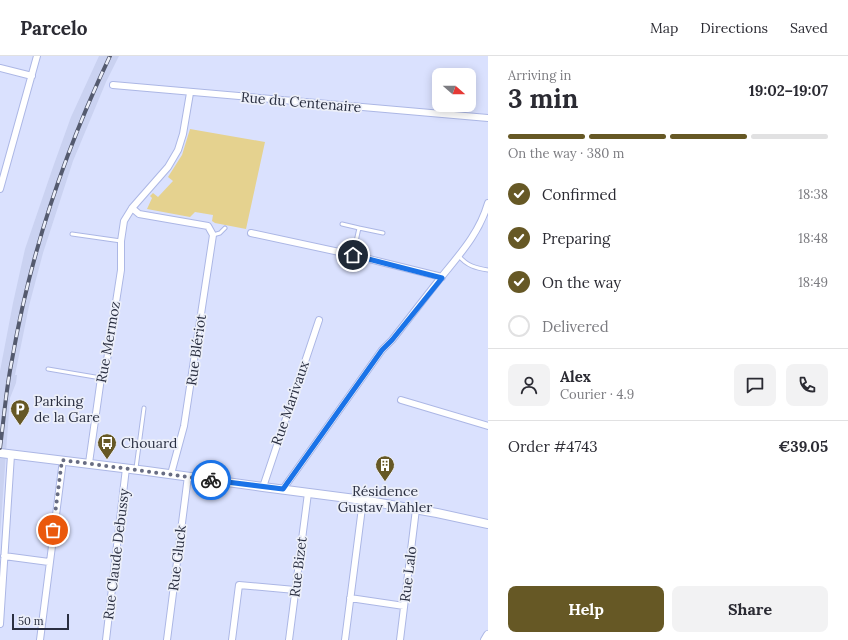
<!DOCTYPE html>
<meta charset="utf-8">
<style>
:root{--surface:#fff;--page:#f2f2f3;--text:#2b2b33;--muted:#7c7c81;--line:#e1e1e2;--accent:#665825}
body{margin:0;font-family:Lora,serif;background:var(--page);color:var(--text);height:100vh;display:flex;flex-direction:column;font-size:15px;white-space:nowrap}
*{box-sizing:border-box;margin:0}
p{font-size:13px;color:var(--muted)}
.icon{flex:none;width:22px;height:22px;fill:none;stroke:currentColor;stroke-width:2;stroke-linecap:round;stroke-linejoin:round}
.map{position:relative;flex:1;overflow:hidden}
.drawer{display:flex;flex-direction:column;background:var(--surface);width:360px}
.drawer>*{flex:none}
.needle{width:26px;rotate:110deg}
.fabs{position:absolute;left:432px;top:12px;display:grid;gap:8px}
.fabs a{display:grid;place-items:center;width:44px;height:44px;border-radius:8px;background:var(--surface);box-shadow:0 2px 10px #0003;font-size:20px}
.scale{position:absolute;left:12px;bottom:10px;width:57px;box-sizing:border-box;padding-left:4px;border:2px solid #2a2f41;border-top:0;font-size:11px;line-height:14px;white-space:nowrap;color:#2a2f41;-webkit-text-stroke:3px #eceff9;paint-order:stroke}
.pin{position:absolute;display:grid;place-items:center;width:34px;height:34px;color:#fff;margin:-17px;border:2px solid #fff;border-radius:50%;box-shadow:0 1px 4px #0007}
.courier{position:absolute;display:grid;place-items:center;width:40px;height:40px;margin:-20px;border:3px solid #1a73e8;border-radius:50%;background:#fff;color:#222;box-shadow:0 1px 5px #0007}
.head em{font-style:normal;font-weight:700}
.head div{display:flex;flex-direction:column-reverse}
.head{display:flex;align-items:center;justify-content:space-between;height:68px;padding:0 20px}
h1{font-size:26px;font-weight:700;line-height:30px}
.bar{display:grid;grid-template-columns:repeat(4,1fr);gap:6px 4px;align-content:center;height:48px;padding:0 20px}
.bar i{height:5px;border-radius:3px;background:var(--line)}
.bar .active{background:var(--accent)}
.bar p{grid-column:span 4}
.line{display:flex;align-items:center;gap:10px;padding:0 20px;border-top:1px solid var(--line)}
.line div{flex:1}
.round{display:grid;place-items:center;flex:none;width:42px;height:42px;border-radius:8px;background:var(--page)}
ol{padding:0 20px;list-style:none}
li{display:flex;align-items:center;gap:12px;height:44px}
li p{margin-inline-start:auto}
li .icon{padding:4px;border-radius:50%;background:var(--accent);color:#fff;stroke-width:4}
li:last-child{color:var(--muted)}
li i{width:22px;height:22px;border:2px solid var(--line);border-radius:50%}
.cta{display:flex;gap:8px;margin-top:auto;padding:8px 20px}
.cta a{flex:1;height:46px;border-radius:8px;background:var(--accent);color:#fff;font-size:16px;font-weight:700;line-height:46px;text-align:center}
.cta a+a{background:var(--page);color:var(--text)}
header{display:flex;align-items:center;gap:24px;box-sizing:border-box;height:56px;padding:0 20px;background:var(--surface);border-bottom:1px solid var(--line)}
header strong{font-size:19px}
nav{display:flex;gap:22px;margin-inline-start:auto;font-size:14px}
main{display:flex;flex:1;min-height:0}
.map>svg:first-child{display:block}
.built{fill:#cad2f1}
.green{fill:#e5d28f}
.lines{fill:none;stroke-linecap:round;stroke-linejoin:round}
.lane-casing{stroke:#acb7e5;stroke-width:5}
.street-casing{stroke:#acb7e5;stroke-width:8}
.secondary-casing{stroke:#acb7e5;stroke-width:10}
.lane{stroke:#fff;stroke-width:3}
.street{stroke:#fff;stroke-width:6}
.secondary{stroke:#fff;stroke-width:8}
.rail-casing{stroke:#545a6e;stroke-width:4}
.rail{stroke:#eceff9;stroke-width:2.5;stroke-dasharray:8;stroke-linecap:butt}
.done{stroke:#686d83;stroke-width:4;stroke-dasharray:0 7.2}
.route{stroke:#1a73e8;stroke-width:5}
.labels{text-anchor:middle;stroke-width:3.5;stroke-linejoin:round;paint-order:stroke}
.street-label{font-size:14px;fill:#2a2f41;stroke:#eceff9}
.poi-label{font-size:14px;fill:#2a2f41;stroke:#eceff9;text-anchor:start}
</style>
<header>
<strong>Parcelo</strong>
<nav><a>Map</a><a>Directions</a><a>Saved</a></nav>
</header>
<main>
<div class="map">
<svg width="488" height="584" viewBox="0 0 488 584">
<rect width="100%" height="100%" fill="#dae1fe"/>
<!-- built -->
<path class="built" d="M99 0H119L106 26 73 105 43 197 29 250 15 319H17L16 327 10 342 0 480V315L13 247 25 193 53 111 71 61Z"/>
<!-- green -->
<path class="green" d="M190 73 265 86 246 173 215 167 212 165 213 159 195 156 190 161 147 153 152 142 150 140 153 137 158 141 173 125 168 121 182 99Z"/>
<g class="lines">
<!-- lane casing -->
<g class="lane-casing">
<path id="lane" d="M342 168 359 172
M72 178 121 185
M213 179 220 177 225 172
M353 199 359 172 383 177
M459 200C467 210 476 212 488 214
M48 313 101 322
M136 412 144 352"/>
</g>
<!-- street casing -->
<g class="street-casing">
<path id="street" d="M0 12 32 20
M113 29 488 62
M0 133 37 0
M132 152 139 158 208 170 213 179 184 370 171 418
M251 177 353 199 442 221
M401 344 488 370
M89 407 101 322 107 304 121 214V185L124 165 132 152 168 111 178 94 183 78 190 37
M263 431 319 264
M283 433 382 294 392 284C408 264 423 244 439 224 459 199 479 178 488 147
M4 500 49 506
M350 542 404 550
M0 568 11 399
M40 584 63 404
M106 584 126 412
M167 584 188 420
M232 584 239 529 295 534
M289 584 308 437
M345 584 363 444
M400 584 416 453"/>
</g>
<!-- secondary casing -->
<g class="secondary-casing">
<path id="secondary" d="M0 397 147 415 263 431 363 444 437 457 488 468
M485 584 488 579"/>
</g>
<!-- lane -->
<use href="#lane" class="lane"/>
<!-- street -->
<use href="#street" class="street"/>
<!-- secondary -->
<use href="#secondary" class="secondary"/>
<!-- rail casing -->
<g class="rail-casing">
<path id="rail" d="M0 392C4 362 6 333 12 304 30 199 64 97 110 0"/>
</g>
<!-- rail -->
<use href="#rail" class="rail"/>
</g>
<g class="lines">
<!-- done -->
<path class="done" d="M53 474 62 404 211 424"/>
<!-- route -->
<path class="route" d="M211 424 283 433 382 294 392 284 442 222 353 199"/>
</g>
<!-- icons -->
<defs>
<g id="parking-pin" transform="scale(1)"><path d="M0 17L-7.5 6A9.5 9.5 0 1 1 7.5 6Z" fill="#665825" stroke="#eceff9"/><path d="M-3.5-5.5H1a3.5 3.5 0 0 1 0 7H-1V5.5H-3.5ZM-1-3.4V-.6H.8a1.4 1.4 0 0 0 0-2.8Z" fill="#fff"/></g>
<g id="bus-pin" transform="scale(1)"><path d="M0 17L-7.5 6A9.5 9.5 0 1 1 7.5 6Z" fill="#665825" stroke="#eceff9"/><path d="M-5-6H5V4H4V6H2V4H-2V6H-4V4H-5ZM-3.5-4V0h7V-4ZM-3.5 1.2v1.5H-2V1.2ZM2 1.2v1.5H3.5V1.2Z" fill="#fff"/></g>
<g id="building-pin" transform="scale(1)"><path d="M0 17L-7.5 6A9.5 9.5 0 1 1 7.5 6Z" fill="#665825" stroke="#eceff9"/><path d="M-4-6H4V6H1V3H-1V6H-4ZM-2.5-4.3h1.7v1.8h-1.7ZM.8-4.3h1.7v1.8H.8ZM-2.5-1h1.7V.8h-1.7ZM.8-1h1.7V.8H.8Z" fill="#fff"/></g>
</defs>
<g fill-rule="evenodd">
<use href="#parking-pin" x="20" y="353"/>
<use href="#bus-pin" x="107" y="387"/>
<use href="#building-pin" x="385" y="409"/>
</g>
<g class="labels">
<!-- street labels -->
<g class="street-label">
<text transform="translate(301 46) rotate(5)" y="5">Rue du Centenaire</text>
<text transform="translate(108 286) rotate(-80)" y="5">Rue Mermoz</text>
<text transform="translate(196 294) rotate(-82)" y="5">Rue Blériot</text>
<text transform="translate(290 347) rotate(-71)" y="5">Rue Marivaux</text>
<text transform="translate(116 498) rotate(-83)" y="5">Rue Claude Debussy</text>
<text transform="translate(177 502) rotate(-83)" y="5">Rue Gluck</text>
<text transform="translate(298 511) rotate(-83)" y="5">Rue Bizet</text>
<text transform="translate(408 518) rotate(-83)" y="5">Rue Lalo</text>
</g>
<!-- poi labels -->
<g class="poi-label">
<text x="34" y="350">Parking<tspan x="34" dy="16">de la Gare</tspan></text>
<text x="121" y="392">Chouard</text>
<text x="385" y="440" text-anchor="middle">Résidence<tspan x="385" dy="16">Gustav Mahler</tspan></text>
</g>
</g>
</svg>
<div class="fabs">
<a><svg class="needle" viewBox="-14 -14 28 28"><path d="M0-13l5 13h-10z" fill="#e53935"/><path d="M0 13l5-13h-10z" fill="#7c7c81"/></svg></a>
</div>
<div class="scale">50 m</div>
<div class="pin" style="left:53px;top:474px;background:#ea580c"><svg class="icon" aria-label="bag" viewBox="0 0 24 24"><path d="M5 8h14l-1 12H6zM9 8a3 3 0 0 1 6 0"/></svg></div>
<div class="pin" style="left:353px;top:199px;background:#1f2937"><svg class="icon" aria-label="home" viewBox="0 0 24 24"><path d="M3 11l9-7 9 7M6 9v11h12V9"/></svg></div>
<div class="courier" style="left:211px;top:424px"><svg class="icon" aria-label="bike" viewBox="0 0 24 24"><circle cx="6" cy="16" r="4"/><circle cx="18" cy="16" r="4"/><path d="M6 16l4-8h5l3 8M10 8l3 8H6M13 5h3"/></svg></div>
</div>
<section class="drawer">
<div class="head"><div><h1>3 min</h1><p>Arriving in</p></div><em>19:02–19:07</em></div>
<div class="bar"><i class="active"></i><i class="active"></i><i class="active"></i><i></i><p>On the way · 380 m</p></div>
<ol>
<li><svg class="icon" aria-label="check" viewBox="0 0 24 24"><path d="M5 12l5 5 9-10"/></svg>Confirmed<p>18:38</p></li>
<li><svg class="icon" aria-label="check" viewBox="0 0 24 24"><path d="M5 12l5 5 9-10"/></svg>Preparing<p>18:48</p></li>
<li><svg class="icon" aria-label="check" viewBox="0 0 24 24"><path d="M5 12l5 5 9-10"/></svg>On the way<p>18:49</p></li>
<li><i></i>Delivered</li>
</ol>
<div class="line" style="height:72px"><a class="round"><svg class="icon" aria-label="person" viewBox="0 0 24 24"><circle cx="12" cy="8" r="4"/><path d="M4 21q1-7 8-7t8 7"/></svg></a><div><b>Alex</b><p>Courier · 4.9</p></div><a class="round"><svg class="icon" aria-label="chat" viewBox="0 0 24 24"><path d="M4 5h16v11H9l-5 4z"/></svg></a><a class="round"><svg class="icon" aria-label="phone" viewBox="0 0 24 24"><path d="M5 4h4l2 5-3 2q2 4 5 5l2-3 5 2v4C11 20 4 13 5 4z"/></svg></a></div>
<div class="line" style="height:52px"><div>Order #4743</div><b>€39.05</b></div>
<div class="cta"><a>Help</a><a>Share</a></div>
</section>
</main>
